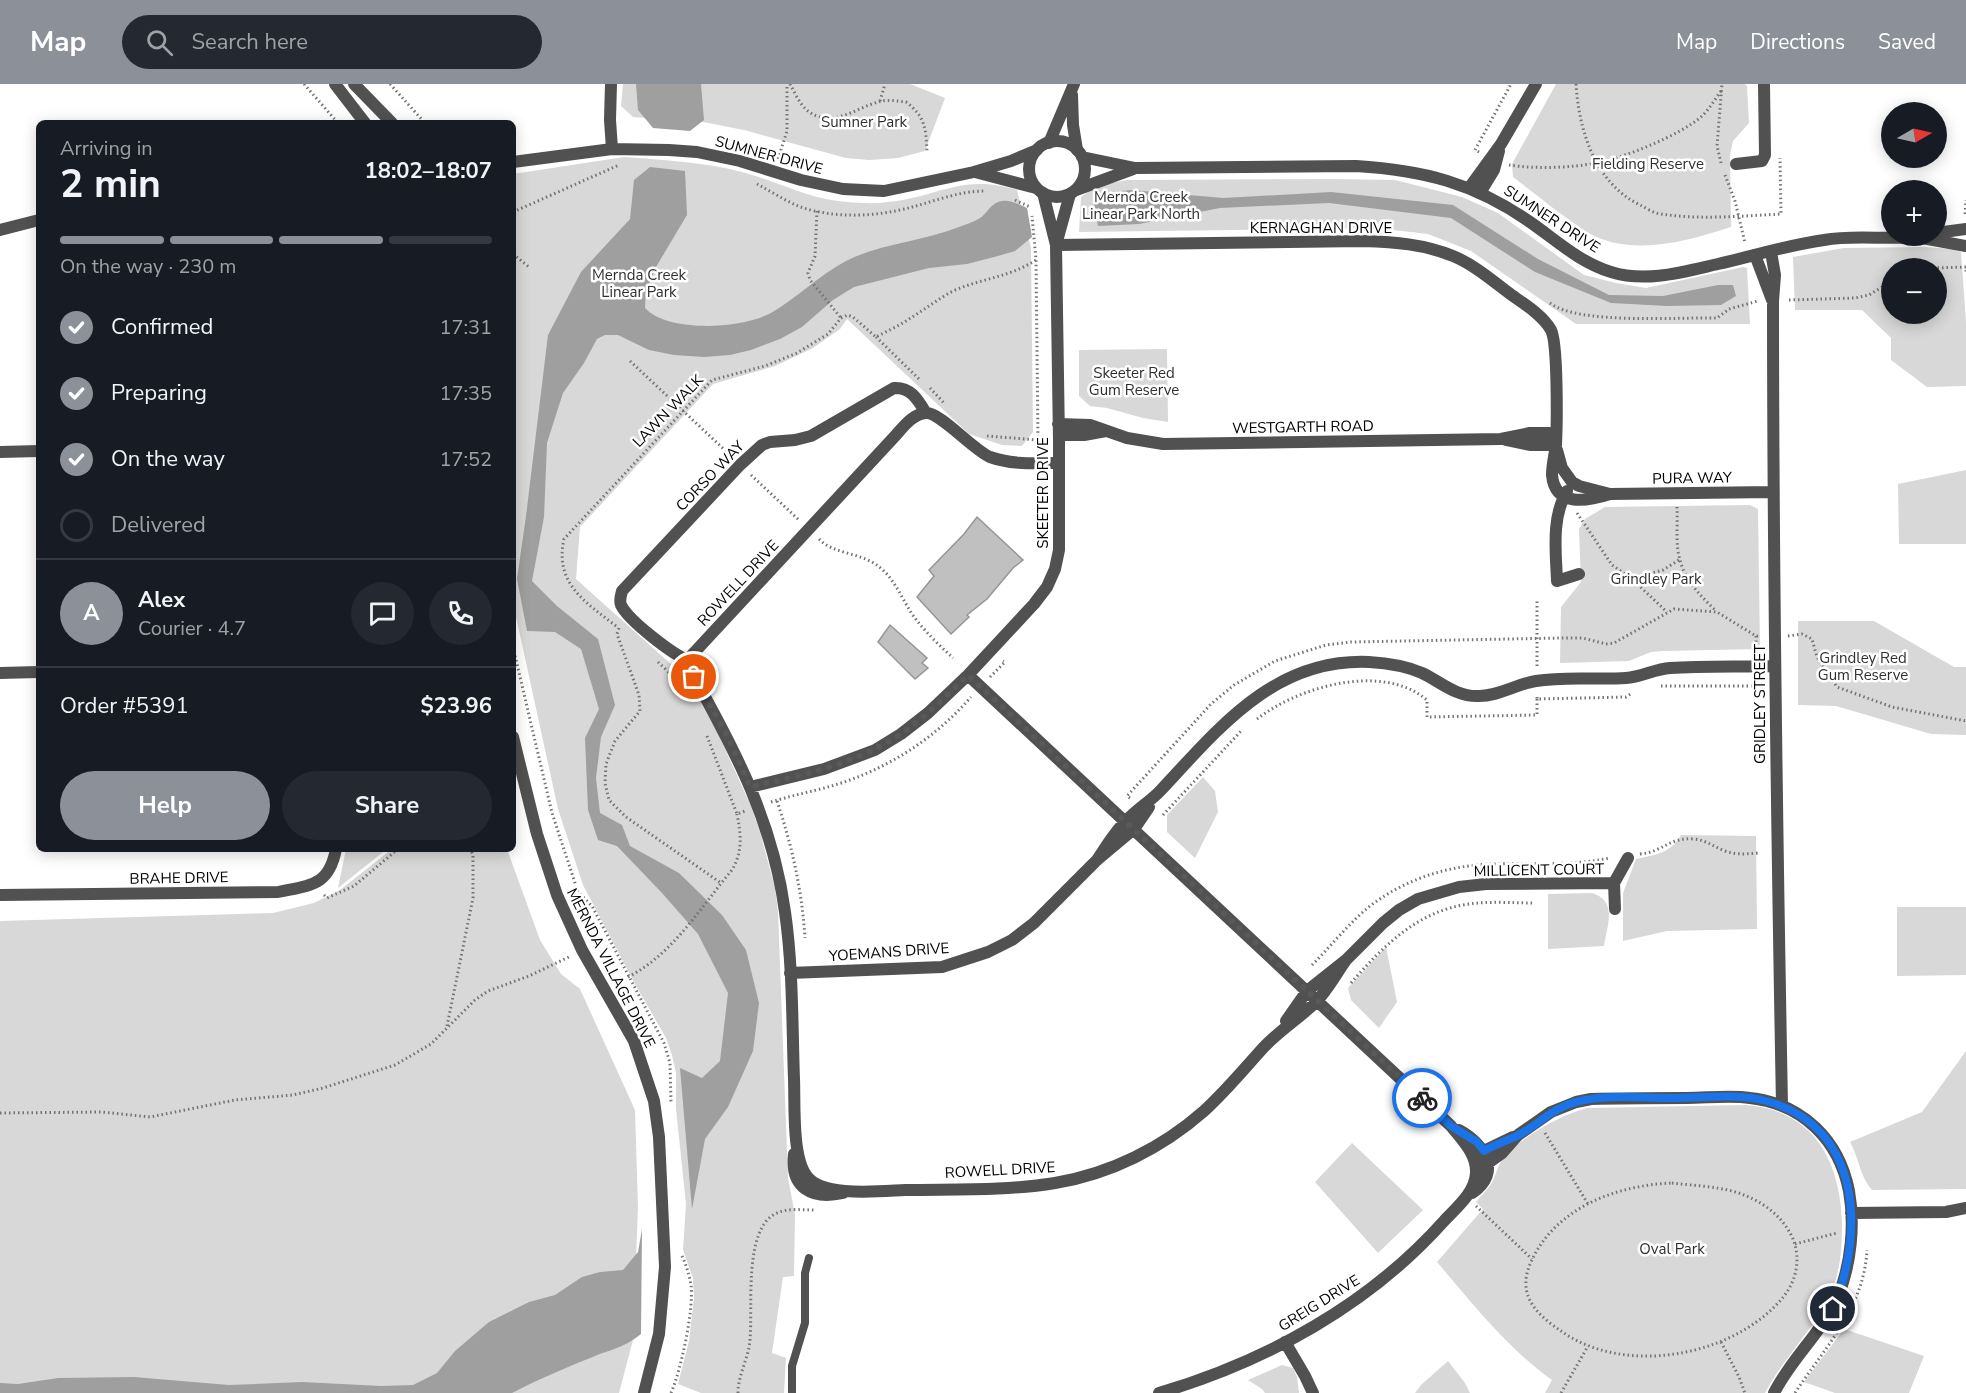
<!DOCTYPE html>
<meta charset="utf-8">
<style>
:root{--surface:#171b24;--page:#242831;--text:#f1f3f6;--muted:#9ea1a6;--line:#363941;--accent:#8c9099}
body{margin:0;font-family:"Nunito Sans",sans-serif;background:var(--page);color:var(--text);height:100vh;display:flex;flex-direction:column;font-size:22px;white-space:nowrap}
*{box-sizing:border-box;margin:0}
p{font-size:20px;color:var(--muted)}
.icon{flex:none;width:33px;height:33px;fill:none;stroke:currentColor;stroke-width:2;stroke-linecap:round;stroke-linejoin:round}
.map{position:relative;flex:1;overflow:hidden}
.side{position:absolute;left:36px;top:36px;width:480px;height:732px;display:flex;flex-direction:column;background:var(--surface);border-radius:9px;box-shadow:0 3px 15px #0003}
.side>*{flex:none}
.needle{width:39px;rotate:81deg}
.tools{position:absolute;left:1881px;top:18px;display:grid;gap:12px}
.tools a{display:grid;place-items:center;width:66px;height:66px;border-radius:50%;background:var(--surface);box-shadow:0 3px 15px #0003;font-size:30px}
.pin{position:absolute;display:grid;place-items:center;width:51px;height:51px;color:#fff;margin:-26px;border:3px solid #fff;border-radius:50%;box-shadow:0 2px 6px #0007}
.courier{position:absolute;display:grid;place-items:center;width:60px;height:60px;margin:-30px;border:4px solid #1a73e8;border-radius:50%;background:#fff;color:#222;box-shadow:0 2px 8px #0007}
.overview em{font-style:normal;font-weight:700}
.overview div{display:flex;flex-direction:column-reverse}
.overview{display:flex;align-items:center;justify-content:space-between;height:102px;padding:0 24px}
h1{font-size:39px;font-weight:700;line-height:45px}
.bar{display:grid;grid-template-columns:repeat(4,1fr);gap:9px 6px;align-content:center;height:72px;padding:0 24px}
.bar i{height:8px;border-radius:4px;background:var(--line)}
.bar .current{background:var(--accent)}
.bar p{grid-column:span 4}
.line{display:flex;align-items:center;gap:15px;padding:0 24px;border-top:2px solid var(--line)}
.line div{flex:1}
.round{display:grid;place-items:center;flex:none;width:63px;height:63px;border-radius:32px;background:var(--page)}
ol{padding:0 24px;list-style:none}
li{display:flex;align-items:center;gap:18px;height:66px}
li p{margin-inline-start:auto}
li .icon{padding:6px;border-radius:50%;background:var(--accent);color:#fff;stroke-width:4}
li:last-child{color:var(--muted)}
li i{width:33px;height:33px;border:3px solid var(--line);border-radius:50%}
.primary-button{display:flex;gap:12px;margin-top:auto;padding:12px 24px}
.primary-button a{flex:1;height:69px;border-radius:36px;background:var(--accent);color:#fff;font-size:24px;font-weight:700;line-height:69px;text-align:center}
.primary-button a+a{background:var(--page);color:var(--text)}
header{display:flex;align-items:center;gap:36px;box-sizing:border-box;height:84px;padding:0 30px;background:var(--accent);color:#fff}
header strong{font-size:28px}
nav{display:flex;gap:33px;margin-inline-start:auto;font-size:21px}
.search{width:420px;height:54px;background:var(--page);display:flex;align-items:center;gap:15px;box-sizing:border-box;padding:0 21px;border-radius:33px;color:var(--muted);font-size:22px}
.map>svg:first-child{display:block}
.green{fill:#d8d8d8;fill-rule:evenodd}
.water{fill:#9f9f9f}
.building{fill:#c0c0c0;stroke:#959595;stroke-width:1.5}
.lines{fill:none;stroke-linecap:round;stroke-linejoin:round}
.path{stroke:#737373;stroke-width:3;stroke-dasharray:1.5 3;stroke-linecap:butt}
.service{stroke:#515151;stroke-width:8}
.minor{stroke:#515151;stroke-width:12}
.tertiary{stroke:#515151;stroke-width:12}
.done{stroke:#595959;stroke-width:6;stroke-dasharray:0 10.8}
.route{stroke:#1a73e8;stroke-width:8}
.labels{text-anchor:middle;stroke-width:5;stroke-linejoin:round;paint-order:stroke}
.park-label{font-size:15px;fill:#2f2f2f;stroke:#fff}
.street-label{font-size:15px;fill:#000;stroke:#fff}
</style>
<header>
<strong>Map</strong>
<div class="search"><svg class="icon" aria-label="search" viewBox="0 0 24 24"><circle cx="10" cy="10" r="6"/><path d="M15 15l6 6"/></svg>Search here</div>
<nav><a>Map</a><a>Directions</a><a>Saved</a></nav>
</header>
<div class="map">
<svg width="1966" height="1309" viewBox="0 0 1966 1309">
<rect width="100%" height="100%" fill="#fff"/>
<!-- green -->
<path class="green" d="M623 0H910L945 14 925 67 898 74 869 76 846 74 744 46 703 38 633 33 621 22Z
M1556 0H1745L1747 2 1749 39 1733 57 1730 71 1731 143C1688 157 1630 174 1587 148 1562 132 1537 111 1513 93L1512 80Z
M624 73C664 76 703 78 742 88 777 97 810 116 847 118 860 119 875 120 888 118 939 113 962 89 1017 106L1031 164 1033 348 1022 362 1002 361 969 350 847 235 840 245 813 264 775 282 713 300 580 443 576 495 673 582 695 609 716 645 750 720 760 748 775 804 778 828 788 1094 795 1131 794 1192 783 1193 772 1269 786 1274 784 1309H701L678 1300 689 1257 694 1214 693 1194 683 1166 686 1120 676 1025V989L672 971 666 954 635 900 583 801 558 725 513 519V90Z
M1333 95 1395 96 1462 113 1498 129 1584 191 1616 199 1646 204 1743 183 1747 184 1750 240H1576L1471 167 1428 150 1376 144 1079 148 1081 113C1095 102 1109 99 1127 96Z
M1924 163 1953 165 1961 168 1966 238V302L1927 303 1891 276V254L1862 226H1795L1793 173 1844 164ZM1892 184H1936V230H1892Z
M1167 265 1168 338 1143 334 1107 324 1090 322 1079 312V266Z
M1966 386V460H1899L1898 400Z
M1750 421 1758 425 1760 565 1662 567 1651 568 1629 577 1560 579 1561 523 1581 498 1579 445 1585 435 1605 423Z
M1798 537H1874L1954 583H1966V651L1931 650 1836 622 1798 621Z
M1203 693 1215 707 1218 728 1195 774 1167 748V731Z
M1681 751 1756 752 1757 845 1667 847 1623 857V809L1636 775C1655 771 1671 769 1681 751Z
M346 765H387L338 804Z
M392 765H507L540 856 561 890 580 905 635 1026 638 1123 633 1256 619 1309H0V837L273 829 314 819 340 806Z
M1592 809C1618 817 1607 842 1604 862L1548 865V810Z
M1897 823H1966V891L1897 892Z
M1386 863 1397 918 1379 944 1351 916 1348 904Z
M1966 967V1105L1872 1106C1860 1093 1859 1074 1850 1058L1922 1028Z
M1746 1021C1754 1022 1764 1023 1773 1026 1824 1043 1840 1089 1842 1138 1842 1162 1841 1188 1830 1210 1814 1246 1783 1274 1765 1309H1545L1552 1296C1506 1263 1473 1220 1437 1178L1483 1125 1476 1118C1481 1112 1487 1106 1491 1100 1496 1092 1497 1082 1503 1075 1521 1053 1560 1031 1587 1024Z
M1352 1059 1423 1126 1378 1169 1315 1098Z
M1844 1245 1924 1272 1909 1309H1835L1804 1298Z
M1448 1277 1465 1299 1470 1309H1415L1421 1301Z
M1282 1281 1293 1284 1297 1293 1299 1309H1265L1262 1305 1248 1296Z"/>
<!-- water -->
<path class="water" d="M636 0H701L704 36 690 47 653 44 638 26Z
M650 83 685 87 687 131 656 183 646 207 645 224C668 249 742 245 771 229 797 214 819 191 846 177 879 160 924 157 959 143 966 140 974 138 980 134 985 131 988 125 993 121 1004 112 1016 119 1027 124L1032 153 1015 167 998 172 967 180 929 184 854 203 833 216 802 243 780 255 751 266 730 271 704 273 674 271 649 266 618 251H605L597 255 584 279 563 309 547 359 544 433 532 497 557 522 598 555 615 621 601 653 596 694 600 729 622 741 630 762 679 789 722 831 746 866 759 919 753 967 728 1023 705 1055 692 1125 680 984 702 994 720 977 728 909 698 850 662 809 617 762 598 756 588 726 585 654 599 625 581 565 555 548 527 547 517 495 526 432 548 251 581 188 630 135 634 96Z
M1131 106 1223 114 1331 108 1453 121 1538 175 1609 211 1663 212 1718 201H1733L1736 212 1721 221 1667 222 1611 219 1535 188 1451 134 1329 119 1220 124 1139 140 1098 142 1093 113 1102 109Z
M642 1145 641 1250C623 1264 615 1264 595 1272 567 1283 539 1295 512 1309H0V1299L18 1300 58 1294 134 1293 229 1301 302 1298 381 1302 413 1301 437 1289 455 1267 489 1238 529 1218 555 1211 582 1193 600 1188 623 1186 638 1168Z"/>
<!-- building -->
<path class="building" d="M977 433 1023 476 1013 484 987 515 967 531 969 533 951 550 917 513 934 492 929 486 964 450Z
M890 541 927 574 922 579 928 584 915 595 878 558Z"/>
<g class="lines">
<!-- path -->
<path class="path" d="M304 0 338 39
M390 0 425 39
M790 0C795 9 800 21 808 27 831 45 856 24 878 18 887 15 897 17 906 18 926 33 926 46 927 69
M1576 0C1579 47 1595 99 1640 121 1646 124 1653 129 1661 130 1700 136 1741 132 1781 130L1780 74
M880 17 885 0
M1479 68 1475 66 1511 0
M778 75 787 47V0
M1721 79 1717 62 1722 0
M1509 81C1535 85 1571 84 1596 79 1624 74 1680 51 1701 33 1709 26 1715 15 1721 7
M1725 91 1735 117 1745 159
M757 100C770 107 784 116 798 122 832 135 877 133 912 123 935 117 960 107 984 107
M1015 116 1030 123
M817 127 815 172 808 189 810 196 841 234
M513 128 619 81
M1965 130 1966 116
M513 170 529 183
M1933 184 1966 183V188
M1789 216 1855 214 1869 211 1892 197
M1550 219C1578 241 1679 233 1717 234L1729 225 1758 217
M876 253 920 296
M630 277 729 370
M930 304 944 319
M987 352 1038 356 1036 176 1032 132
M751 391 799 436
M1677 423C1678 440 1675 460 1680 476 1685 497 1702 513 1716 527
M1577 429 1612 481 1632 495 1667 528
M819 455C835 472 864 467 884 487 896 499 903 516 912 530 924 547 939 561 953 574
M1632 495 1663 486 1679 476
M616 542C585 518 554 499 564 455L712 296 765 282 797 269 828 250 841 234 848 231 853 233 876 253C887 247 899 242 909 235 924 226 938 215 953 207 982 194 1008 194 1036 176
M619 544 617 550 639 611 640 627 615 657 606 680 605 699 609 716 626 733 721 799
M1756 552V568
M1788 552 1802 550 1812 555 1817 573 1837 603 1892 623 1966 637
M513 563 552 729 578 808 592 822 664 959 670 979 671 1020
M658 578 679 598
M1537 582V517
M990 593 1005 578 1003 577
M1661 602H1756V596
M1537 613V615L1626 613 1632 609
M1257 635C1298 603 1382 578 1427 616V633L1537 631V615
M707 652 737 730 745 727
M1130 714 1127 712 1211 620 1234 601 1275 577 1326 561 1351 558 1561 554H1583L1606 560 1614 559 1674 525 1717 528 1756 552H1760
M777 717C792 762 802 806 805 854
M771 718C796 710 822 706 847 697 895 680 937 652 971 613
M1163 731 1242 646
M1640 770C1663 768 1669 753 1694 755 1706 756 1714 763 1725 767 1736 771 1747 770 1758 769
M324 811 327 814 354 802 398 765
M595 860 607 854
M1312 881C1331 862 1349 839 1370 822 1407 794 1450 781 1495 780 1534 779 1572 782 1610 774
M628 893C673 870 700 824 732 786 743 767 741 751 737 730
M1351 899C1384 861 1418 827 1469 820 1490 817 1513 819 1535 819
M447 942 473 814V771L470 765
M0 1029 102 1028 150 1033 235 1016 293 1011 323 1004 395 981 431 960 475 916 488 907 529 892 571 872
M1545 1049 1588 1120
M1672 1099C1695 1102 1722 1102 1744 1111 1765 1119 1784 1134 1793 1155 1802 1178 1795 1201 1779 1218 1729 1273 1624 1292 1561 1247 1546 1237 1527 1222 1526 1202 1525 1190 1530 1179 1536 1168 1563 1121 1620 1101 1672 1099Z
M1476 1122 1532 1175
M1795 1160 1837 1149
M1721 1258 1739 1293 1745 1309
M671 1309C681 1286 694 1226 691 1201 689 1190 686 1180 681 1170
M738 1309C738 1290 749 1274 750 1255 753 1224 743 1143 777 1129 788 1124 802 1126 814 1126V1124
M1561 1309 1588 1262
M1795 1309C1825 1263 1864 1224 1867 1166"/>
<!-- service -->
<path class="service" d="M792 1309V1282L805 1239V1189L809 1174"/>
<!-- minor -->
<path class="minor" d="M1072 11 1073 41 1077 66
M1049 59 1074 0
M1736 80 1762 77 1765 71 1764 0
M1469 104 1501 60 1536 0
M1480 109 1494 86 1499 67
M0 146 39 136
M1056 161 1363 157C1394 158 1424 160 1453 172 1475 181 1494 198 1513 212 1526 221 1543 232 1551 246 1558 259 1557 341 1556 360 1555 370 1552 380 1552 391 1555 424 1588 417 1610 410
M1056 161 1070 110
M1771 168 1775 191 1773 217C1773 485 1777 753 1782 1022
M1755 171 1772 216
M1058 340 1090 341 1127 354 1163 360 1501 355 1530 349H1556
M1059 351H1084L1106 347
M1506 356 1530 361H1556
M1557 366 1562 384 1572 398 1579 402 1610 410 1773 408
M0 368 39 367
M1059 379C1036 379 1012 381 990 373 972 365 940 328 926 329 913 330 904 342 896 351L691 572V585L694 593C737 670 773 739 785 828 793 883 792 939 794 995 795 1020 792 1071 806 1091 821 1114 881 1107 905 1106 955 1105 1006 1107 1055 1099 1110 1090 1162 1064 1204 1027 1225 1008 1244 985 1263 964 1279 947 1298 935 1315 919 1327 907 1336 890 1346 876
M1567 407C1551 434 1556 468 1557 497L1579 490
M690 577C674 572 628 536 621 521 619 516 621 512 622 507L740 381 762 361 770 358 795 356 811 352 894 304C911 303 918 316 926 329
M0 589 39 588
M968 591 1451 1042C1462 1056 1477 1070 1476 1089 1475 1109 1456 1124 1444 1137 1369 1221 1267 1277 1159 1309
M750 703 824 685 875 666 901 650 928 629 968 591 1034 520 1047 503 1055 485 1059 466V357L1056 161 1043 109
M1097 776C1106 763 1115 747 1127 736 1137 725 1151 717 1161 706 1219 644 1274 574 1369 578 1386 579 1406 582 1422 589 1441 598 1456 613 1479 612 1499 612 1516 600 1536 597 1565 592 1596 596 1626 594 1641 593 1655 585 1670 584 1705 582 1740 583 1775 582
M0 811 278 808C311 801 329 802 336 765
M1615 825 1614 799 1628 774
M790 889 942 883 988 868 1012 856 1034 839 1097 776 1134 745 1149 723
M1286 937 1307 907 1346 876 1383 839 1399 826 1418 815 1459 803 1486 800 1614 799
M1459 1046C1484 1060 1503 1088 1472 1109
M794 1070C790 1104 812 1116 843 1109
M1479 1072 1484 1067 1513 1053
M1475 1078 1488 1079 1502 1069 1518 1051 1551 1028 1576 1018 1591 1015C1623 1014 1655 1014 1687 1014 1707 1014 1730 1011 1750 1014 1803 1020 1839 1056 1849 1107 1855 1140 1851 1179 1839 1210 1823 1248 1792 1273 1774 1309
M1851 1129 1946 1128 1966 1124
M1285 1258 1305 1292 1313 1309"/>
<!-- tertiary -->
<path class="tertiary" d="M335 0 365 39
M354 0 392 39
M611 0 610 36 612 65
M1029 85a28 28 0 1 1 56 0a28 28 0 1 1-56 0Z
M1082 73 1135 84 1356 82C1423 86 1474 99 1530 138 1556 156 1579 178 1611 188 1646 199 1683 188 1718 180 1753 172 1788 161 1824 156 1857 150 1891 157 1923 152
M513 78 612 65 669 66 697 68 740 77 801 96 843 105 884 107 974 88 1011 77 1037 66
M975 88 1036 104
M1076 106 1133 85
M1936 149 1966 145
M1917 153 1966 162
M513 653 537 750 557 811 582 866 634 957 654 1017 659 1053 665 1183 659 1250 644 1309"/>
</g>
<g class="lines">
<!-- done -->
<path class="done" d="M694 593 728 653 750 703C803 691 857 680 902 649 926 633 947 611 968 591L1422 1014"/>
<!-- route -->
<path class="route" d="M1422 1014 1451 1042 1477 1058 1484 1067C1494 1061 1506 1057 1517 1052 1538 1041 1552 1024 1576 1018 1605 1010 1640 1014 1671 1014 1701 1014 1737 1009 1766 1017 1862 1042 1865 1149 1833 1225"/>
</g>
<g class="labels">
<!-- park labels -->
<g class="park-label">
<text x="864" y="43">Sumner Park</text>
<text x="1648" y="85">Fielding Reserve</text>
<text x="1141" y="118">Mernda Creek<tspan x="1141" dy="17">Linear Park North</tspan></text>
<text x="639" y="196">Mernda Creek<tspan x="639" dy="17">Linear Park</tspan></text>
<text x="1134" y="294">Skeeter Red<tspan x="1134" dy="17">Gum Reserve</tspan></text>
<text x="1656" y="500">Grindley Park</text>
<text x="1863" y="579">Grindley Red<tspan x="1863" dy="17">Gum Reserve</tspan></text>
<text x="1672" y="1170">Oval Park</text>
</g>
<!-- street labels -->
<g class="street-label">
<text transform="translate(769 71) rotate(15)" y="5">SUMNER DRIVE</text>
<text transform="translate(1552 135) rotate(33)" y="5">SUMNER DRIVE</text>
<text x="1321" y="149">KERNAGHAN DRIVE</text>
<text transform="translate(668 327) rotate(-46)" y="5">LAWN WALK</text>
<text transform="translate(1303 343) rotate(-1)" y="5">WESTGARTH ROAD</text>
<text transform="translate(710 392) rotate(-46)" y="5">CORSO WAY</text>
<text transform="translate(1692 394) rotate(-1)" y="5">PURA WAY</text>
<text transform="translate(1043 409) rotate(-90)" y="5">SKEETER DRIVE</text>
<text transform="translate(738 499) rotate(-47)" y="5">ROWELL DRIVE</text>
<text transform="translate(1760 620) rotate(-90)" y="5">GRIDLEY STREET</text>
<text transform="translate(1539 786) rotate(-1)" y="5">MILLICENT COURT</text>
<text transform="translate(179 794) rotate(-1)" y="5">BRAHE DRIVE</text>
<text transform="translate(889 868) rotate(-4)" y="5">YOEMANS DRIVE</text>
<text transform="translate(611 884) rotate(63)" y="5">MERNDA VILLAGE DRIVE</text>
<text transform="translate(1000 1086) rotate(-3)" y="5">ROWELL DRIVE</text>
<text transform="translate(1319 1219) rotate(-32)" y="5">GREIG DRIVE</text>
</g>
</g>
</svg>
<div class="tools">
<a><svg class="needle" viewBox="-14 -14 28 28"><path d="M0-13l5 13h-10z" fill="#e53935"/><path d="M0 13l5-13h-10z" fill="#9ea1a6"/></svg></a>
<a>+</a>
<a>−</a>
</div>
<div class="pin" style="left:694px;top:593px;background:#ea580c"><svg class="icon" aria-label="bag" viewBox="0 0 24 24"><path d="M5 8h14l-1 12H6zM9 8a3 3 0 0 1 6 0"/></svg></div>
<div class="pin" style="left:1833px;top:1225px;background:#1f2937"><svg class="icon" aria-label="home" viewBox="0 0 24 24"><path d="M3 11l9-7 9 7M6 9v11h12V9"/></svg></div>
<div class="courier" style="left:1422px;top:1014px"><svg class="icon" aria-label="bike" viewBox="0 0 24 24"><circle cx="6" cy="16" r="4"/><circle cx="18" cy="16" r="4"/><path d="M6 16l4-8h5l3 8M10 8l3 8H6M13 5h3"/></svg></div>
<section class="side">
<div class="overview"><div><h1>2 min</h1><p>Arriving in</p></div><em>18:02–18:07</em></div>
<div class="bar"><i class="current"></i><i class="current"></i><i class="current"></i><i></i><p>On the way · 230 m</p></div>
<ol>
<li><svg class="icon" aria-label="check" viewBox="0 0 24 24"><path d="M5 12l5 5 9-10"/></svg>Confirmed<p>17:31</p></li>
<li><svg class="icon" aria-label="check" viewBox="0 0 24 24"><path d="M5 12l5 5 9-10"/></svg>Preparing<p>17:35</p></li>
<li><svg class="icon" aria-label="check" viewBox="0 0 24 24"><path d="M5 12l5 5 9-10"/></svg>On the way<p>17:52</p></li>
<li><i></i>Delivered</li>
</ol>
<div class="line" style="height:108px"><b class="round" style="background:var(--accent);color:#fff">A</b><div><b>Alex</b><p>Courier · 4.7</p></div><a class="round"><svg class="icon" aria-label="chat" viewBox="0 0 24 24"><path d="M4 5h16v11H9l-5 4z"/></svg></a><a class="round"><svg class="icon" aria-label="phone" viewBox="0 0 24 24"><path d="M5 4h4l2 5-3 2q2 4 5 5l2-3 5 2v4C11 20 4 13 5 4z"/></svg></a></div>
<div class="line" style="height:78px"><div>Order #5391</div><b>$23.96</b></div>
<div class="primary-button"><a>Help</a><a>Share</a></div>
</section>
</div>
